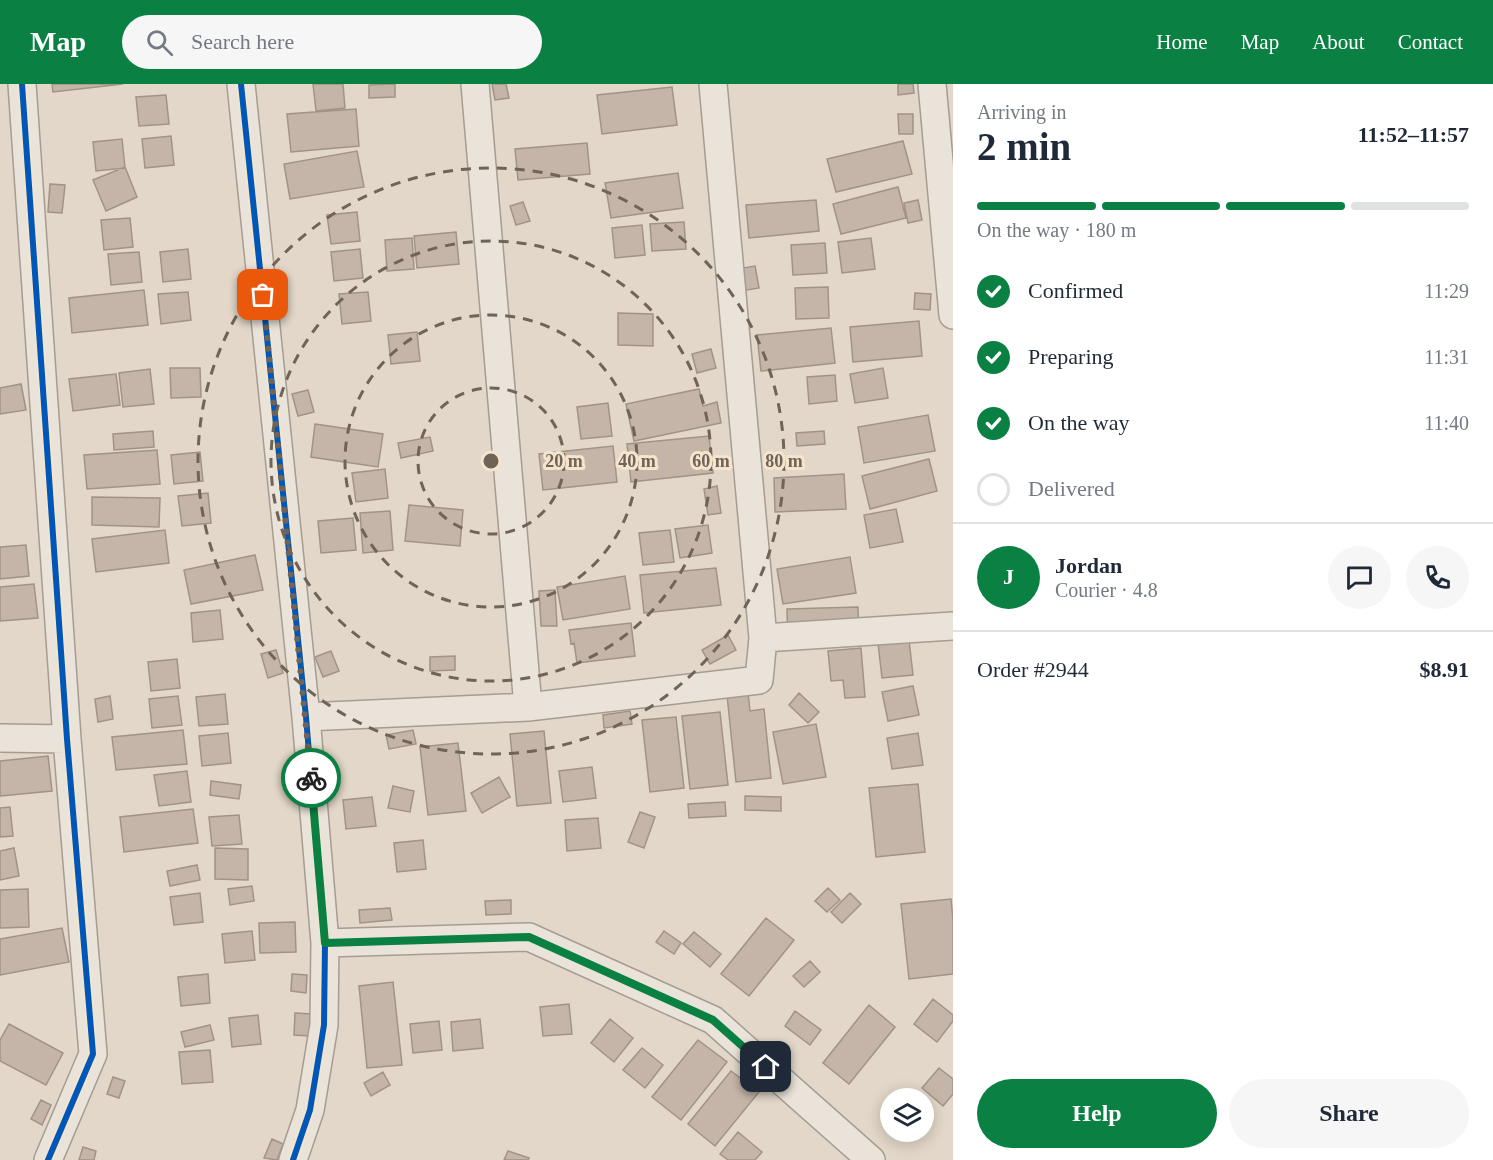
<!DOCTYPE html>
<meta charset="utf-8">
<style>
:root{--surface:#fff;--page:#f6f6f7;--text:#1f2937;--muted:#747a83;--line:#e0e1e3;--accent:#0b8043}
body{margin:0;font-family:Georgia,serif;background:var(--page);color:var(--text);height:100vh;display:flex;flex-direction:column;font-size:22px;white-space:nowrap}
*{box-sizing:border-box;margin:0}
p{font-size:20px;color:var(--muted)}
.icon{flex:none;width:33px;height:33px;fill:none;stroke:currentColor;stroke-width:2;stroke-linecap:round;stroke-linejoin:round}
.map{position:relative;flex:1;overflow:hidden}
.panel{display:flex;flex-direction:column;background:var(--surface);width:540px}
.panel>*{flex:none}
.tools{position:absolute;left:880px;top:1004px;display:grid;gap:12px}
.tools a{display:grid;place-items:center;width:54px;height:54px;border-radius:50%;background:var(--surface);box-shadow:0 3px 15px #0003;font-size:30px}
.pin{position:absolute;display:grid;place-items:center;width:51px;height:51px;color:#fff;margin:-26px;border-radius:12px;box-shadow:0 3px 9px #0006}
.courier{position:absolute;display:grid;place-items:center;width:60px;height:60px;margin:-30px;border:4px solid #0b8043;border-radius:50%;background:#fff;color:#222;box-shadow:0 2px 8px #0007}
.head em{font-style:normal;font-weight:700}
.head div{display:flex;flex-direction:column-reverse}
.head{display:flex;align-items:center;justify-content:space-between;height:102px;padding:0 24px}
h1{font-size:39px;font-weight:700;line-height:45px}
.bar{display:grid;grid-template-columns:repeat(4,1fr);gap:9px 6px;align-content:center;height:72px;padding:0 24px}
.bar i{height:8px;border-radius:4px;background:var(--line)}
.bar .selected{background:var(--accent)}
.bar p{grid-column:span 4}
.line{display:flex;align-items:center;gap:15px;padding:0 24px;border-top:2px solid var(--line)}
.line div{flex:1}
.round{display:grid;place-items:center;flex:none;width:63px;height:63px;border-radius:32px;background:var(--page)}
ol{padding:0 24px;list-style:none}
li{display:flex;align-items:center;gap:18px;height:66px}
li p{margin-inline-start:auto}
li .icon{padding:6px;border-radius:50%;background:var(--accent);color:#fff;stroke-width:4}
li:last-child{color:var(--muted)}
li i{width:33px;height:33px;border:3px solid var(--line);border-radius:50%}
.action{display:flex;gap:12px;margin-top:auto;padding:12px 24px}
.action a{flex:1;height:69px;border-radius:36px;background:var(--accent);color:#fff;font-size:24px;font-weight:700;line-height:69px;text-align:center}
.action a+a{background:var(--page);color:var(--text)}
header{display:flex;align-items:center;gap:36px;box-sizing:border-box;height:84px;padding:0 30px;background:var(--accent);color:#fff}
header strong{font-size:28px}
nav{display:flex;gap:33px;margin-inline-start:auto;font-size:21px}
.search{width:420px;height:54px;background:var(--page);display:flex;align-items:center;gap:15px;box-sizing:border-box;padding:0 21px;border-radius:33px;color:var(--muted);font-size:22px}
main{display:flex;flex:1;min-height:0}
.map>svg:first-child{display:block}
.building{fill:#c5b5a9;stroke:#a19388;stroke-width:1.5}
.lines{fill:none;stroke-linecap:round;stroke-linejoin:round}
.minor-casing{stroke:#a69c92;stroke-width:30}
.minor{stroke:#eae3d9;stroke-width:27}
.cycleway-casing{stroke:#f4e5cc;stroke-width:10}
.cycleway{stroke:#0057b8;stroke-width:6}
.done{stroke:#706358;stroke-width:6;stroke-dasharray:0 10.8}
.route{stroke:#0b8043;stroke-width:8}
.ring{fill:none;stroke:#706358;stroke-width:3;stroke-dasharray:10 8}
.centre{fill:#706358;stroke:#f4e5cc;stroke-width:3}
.ring-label{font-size:18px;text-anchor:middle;font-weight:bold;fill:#706358;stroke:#f4e5cc;stroke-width:6;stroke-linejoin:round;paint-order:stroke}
</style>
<header>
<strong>Map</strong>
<div class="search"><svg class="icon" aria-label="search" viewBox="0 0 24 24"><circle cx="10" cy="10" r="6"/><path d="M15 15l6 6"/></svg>Search here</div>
<nav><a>Home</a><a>Map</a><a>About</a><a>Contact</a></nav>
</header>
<main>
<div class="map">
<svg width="953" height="1076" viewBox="0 0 953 1076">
<rect width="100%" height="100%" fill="#e2d7c8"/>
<!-- building -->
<path class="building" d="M52 0H123L53 8Z
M313 0H343L345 24 316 27Z
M395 0V13L369 14V1Z
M492 0H506L509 14 495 16Z
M898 0H913L914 9 898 11Z
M672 3 677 41 602 50 597 11Z
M166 11 169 40 139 42 136 13Z
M356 25 359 62 291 68 287 30Z
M898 30H913V50H899Z
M171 52 174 81 145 84 142 55Z
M122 55 125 84 96 87 93 58Z
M903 57 912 90 836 108 827 75Z
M587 59 590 90 518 96 515 65Z
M357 67 364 103 290 115 284 80Z
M125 83 137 113 106 127 93 96Z
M678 89 683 124 611 134 605 99Z
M50 100 65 101 62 129 48 128Z
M898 103 906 134 841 150 833 120Z
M816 116 819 147 749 154 746 121Z
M918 116 922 136 908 139 904 119Z
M523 118 530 137 516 141 510 122Z
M357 128 360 157 331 160 327 131Z
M130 134 133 163 104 166 101 136Z
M684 138 686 165 652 167 650 140Z
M642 141 645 171 615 174 612 144Z
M456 148 459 180 417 184 414 152Z
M412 154 414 185 387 187 385 156Z
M871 154 875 185 842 189 838 158Z
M825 159 827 189 793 191 791 161Z
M188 165 191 195 163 198 160 168Z
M360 165 363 194 334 197 331 168Z
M139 168 142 198 111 201 108 170Z
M755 182 759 204 741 207 737 185Z
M828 203 829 234 796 235 795 204Z
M144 206 148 241 72 249 69 214Z
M188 208 191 236 161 240 158 210Z
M368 208 371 237 342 240 339 210Z
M915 209 931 210 930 226 914 225Z
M618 229 653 230V262L618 261Z
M919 237 922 272 853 278 850 243Z
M831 244 835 279 761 287 757 251Z
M417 248 420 277 391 280 388 251Z
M711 265 716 284 697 289 692 270Z
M170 284H200L201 313 171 314Z
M883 284 888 314 855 319 850 290Z
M150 285 154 320 123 323 119 289Z
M116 290 120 321 73 327 69 295Z
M835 291 837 317 809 320 807 293Z
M21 300 26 326 0 330V304Z
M699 305 703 322 717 318 721 339 634 357 626 320Z
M308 306 314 328 298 332 292 310Z
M608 319 612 352 581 355 577 323Z
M928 331 935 367 864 379 858 343Z
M315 340 383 350 378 383 311 373Z
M153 347 154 363 114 366 113 350Z
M824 347 825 360 797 362 796 349Z
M709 352 713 389 631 398 627 360Z
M430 353 433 367 401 374 398 359Z
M613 362 617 398 543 406 539 370Z
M157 366 160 400 87 405 84 371Z
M200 368 203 397 174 400 171 371Z
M929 375 937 407 870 425 862 392Z
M385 385 388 414 356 418 352 389Z
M844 390 846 425 775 428 774 394Z
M717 402 721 429 708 431 704 405Z
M208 409 211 439 182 442 178 412Z
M92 413 160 414 159 443 92 441Z
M409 421 463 426 460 462 405 457Z
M896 425 903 458 870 464 864 431Z
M390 427 393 466 363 469 360 429Z
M353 434 356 466 321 469 318 437Z
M708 441 712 469 680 474 675 445Z
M165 446 169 479 96 488 92 455Z
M670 446 674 478 643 481 639 449Z
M26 461 29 492 0 495V463Z
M255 471 263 506 191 520 184 486Z
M850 473 856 509 783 520 777 485Z
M716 484 721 521 644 529 640 491Z
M625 492 630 525 563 536 557 503Z
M34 500 38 534 0 537V503Z
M555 506 557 542H541L539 507Z
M858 523 859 559 788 560 787 525Z
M220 526 223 555 193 558 191 529Z
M631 539 635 572 577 579 574 559 571 560 569 546Z
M728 551 736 566 710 580 702 566Z
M909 556 913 591 882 594 878 559Z
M861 564 865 613 845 614 843 596 831 597 828 567Z
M276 566 283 589 268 594 261 570Z
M331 567 339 587 323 593 315 573Z
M455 572V586L430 587V573Z
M177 575 180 604 151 607 148 578Z
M913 602 919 631 888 637 882 608Z
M748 609 750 627 764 625 771 694 736 698 727 611Z
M799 609 819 628 808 639 789 621Z
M225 610 228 640 199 642 196 613Z
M110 612 113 635 98 638 95 615Z
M178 612 182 641 152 644 149 615Z
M630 627 632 640 604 644 603 631Z
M720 628 728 701 690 705 682 632Z
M676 633 684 704 650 708 642 636Z
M816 640 826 693 783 700 773 648Z
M183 646 187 680 116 686 112 653Z
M413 646 416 660 389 665 386 651Z
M544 647 551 719 517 722 510 650Z
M228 649 231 679 202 682 199 652Z
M918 649 923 681 892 685 887 654Z
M458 659 466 727 428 731 420 663Z
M48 672 52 707 0 712V677Z
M592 683 596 714 563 718 559 687Z
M187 687 191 718 159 722 154 691Z
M499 693 510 713 482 729 471 709Z
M211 697 241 701 239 715 210 711Z
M918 700 925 768 876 773 869 704Z
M393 702 414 707 410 728 388 724Z
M745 712 781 713V727L745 726Z
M372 713 376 742 346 745 343 716Z
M725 718 726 732 689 734 688 720Z
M10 723 13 752 0 753V724Z
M193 725 198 759 124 768 120 733Z
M640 728 655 733 644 764 628 758Z
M239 731 242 760 212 762 209 733Z
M598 734 601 764 567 767 565 736Z
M423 756 426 785 397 788 394 759Z
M14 764 19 792 0 796V767Z
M215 764 248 765V796L215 795Z
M197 781 200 796 170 802 167 787Z
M252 802 254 817 230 821 228 805Z
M828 804 840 816 827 828 815 817Z
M28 805 29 843 0 844V806Z
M200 809 203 838 174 841 170 813Z
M850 809 861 820 842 839 831 828Z
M951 815 953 836V890L909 895 901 820Z
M511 816V830L486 831 485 817Z
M390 824 392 836 360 839 359 826Z
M766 834 794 856 749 912 721 890Z
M295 838 296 868 260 869 259 839Z
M62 844 69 878 0 891V855Z
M252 847 255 876 225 879 222 850Z
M664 847 681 859 674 870 656 858Z
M694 848 721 870 710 883 683 860Z
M810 877 820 888 804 903 793 892Z
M208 890 210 919 181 922 178 893Z
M292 890 307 891 306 909 291 907Z
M393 898 402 981 367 984 359 902Z
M933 915 953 931V937L937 958 914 940Z
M569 920 572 950 543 952 540 923Z
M869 921 895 943 849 1000 823 979Z
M795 927 821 946 810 961 785 942Z
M295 929 311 930 310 952 294 951Z
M258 931 261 960 232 963 229 934Z
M480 935 483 964 453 967 451 938Z
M610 935 633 954 614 978 591 959Z
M439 937 442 966 413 969 410 940Z
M9 940 63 969 46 1001 0 977V956Z
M210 941 214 956 185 963 181 948Z
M698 956 727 978 681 1036 652 1013Z
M642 964 663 981 645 1004 623 986Z
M210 966 213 998 182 1000 179 968Z
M939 984 953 995V1010L943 1022 922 1004Z
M731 987 759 1008 715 1062 688 1040Z
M383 988 390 1001 371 1012 364 999Z
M113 993 125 997 119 1014 107 1010Z
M41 1016 51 1021 42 1041 31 1035Z
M738 1048 762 1068 755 1076H728L720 1070Z
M272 1055 283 1060 277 1076 264 1074Z
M83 1063 96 1067 94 1076H79Z
M508 1067 529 1074 528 1076H504Z"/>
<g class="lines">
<!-- minor casing -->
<g class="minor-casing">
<path id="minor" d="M22 0 67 655 93 970 48 1076
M241 0 306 633 325 859 324 941 310 1026 293 1076
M475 0 528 623
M932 0 953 231
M763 554 953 542
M306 633 528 623 759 596 763 554 713 0
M0 654 67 655
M325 859 529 853 713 936 871 1076"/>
</g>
<!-- minor -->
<use href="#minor" class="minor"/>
<!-- cycleway casing -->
<g class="cycleway-casing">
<path id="cycleway" d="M22 0 67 655 93 970 48 1076
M241 0 306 633 325 859 324 941 310 1026 293 1076"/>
</g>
<!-- cycleway -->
<use href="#cycleway" class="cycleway"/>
</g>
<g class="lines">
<!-- done -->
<path class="done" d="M263 211 311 694"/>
<!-- route -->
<path class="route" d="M311 694 325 859 529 853 713 936 766 983"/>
</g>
<!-- distance rings -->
<g class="ring">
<circle cx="491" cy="377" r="73"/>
<circle cx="491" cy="377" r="146"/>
<circle cx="491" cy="377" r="220"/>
<circle cx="491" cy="377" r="293"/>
</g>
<circle cx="491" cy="377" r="9" class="centre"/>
<g class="ring-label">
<text x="564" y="383">20 m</text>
<text x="637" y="383">40 m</text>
<text x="711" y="383">60 m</text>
<text x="784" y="383">80 m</text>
</g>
</svg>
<div class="tools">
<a><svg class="icon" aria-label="layers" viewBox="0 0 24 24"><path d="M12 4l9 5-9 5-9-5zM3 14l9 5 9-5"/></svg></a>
</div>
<div class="pin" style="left:263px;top:211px;background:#ea580c"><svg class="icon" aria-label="bag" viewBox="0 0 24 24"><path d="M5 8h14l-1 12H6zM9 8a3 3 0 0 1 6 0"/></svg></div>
<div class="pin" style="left:766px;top:983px;background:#1f2937"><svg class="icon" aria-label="home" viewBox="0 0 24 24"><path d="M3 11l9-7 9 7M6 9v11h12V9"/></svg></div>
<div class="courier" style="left:311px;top:694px"><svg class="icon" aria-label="bike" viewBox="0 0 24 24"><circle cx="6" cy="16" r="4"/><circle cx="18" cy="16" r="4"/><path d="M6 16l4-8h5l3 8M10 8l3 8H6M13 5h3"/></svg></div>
</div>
<section class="panel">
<div class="head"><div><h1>2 min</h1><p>Arriving in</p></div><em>11:52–11:57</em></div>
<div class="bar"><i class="selected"></i><i class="selected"></i><i class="selected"></i><i></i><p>On the way · 180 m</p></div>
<ol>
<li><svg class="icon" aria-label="check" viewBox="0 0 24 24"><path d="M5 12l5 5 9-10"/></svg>Confirmed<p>11:29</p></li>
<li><svg class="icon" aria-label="check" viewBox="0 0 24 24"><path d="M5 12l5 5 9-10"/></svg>Preparing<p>11:31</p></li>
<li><svg class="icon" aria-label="check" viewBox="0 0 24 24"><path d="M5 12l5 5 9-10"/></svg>On the way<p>11:40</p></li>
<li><i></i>Delivered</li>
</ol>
<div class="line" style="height:108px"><b class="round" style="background:var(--accent);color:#fff">J</b><div><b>Jordan</b><p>Courier · 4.8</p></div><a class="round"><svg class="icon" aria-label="chat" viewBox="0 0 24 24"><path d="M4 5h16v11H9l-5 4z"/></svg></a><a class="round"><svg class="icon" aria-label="phone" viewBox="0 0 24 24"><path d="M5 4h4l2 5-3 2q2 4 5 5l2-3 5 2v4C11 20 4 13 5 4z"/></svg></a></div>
<div class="line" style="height:78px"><div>Order #2944</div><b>$8.91</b></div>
<div class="action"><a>Help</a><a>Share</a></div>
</section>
</main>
